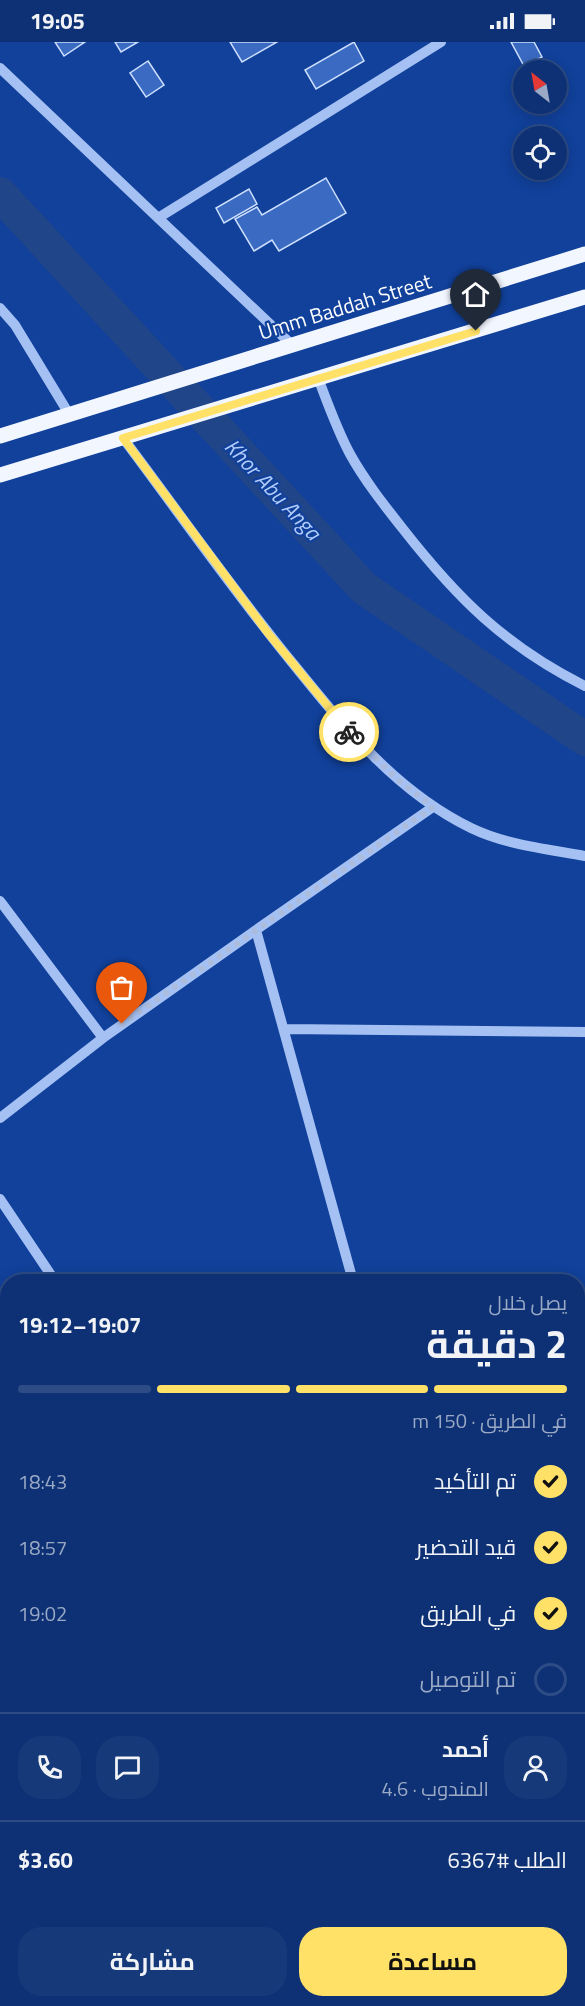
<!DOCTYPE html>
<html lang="ar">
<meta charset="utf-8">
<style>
:root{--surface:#0d3174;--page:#163979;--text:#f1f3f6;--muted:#9aa9c5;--line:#2d4c86;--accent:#ffe168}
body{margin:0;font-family:"Titillium Web",Cairo,sans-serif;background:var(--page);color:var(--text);direction:rtl;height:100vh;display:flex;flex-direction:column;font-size:22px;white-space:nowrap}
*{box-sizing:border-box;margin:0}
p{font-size:20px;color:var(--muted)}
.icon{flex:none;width:33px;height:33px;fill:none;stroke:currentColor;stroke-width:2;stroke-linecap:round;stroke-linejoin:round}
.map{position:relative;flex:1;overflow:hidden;direction:ltr}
.panel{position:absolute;left:0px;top:1232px;width:585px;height:734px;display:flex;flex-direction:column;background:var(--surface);border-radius:24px 24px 0 0;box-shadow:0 3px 15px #0003,0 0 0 2px var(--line);direction:rtl}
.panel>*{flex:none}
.needle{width:39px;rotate:329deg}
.tools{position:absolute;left:513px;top:18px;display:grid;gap:12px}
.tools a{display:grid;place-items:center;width:54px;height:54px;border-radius:50%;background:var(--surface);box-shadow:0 3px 15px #0003,0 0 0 2px var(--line);font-size:30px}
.pin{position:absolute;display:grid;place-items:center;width:51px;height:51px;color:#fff;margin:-62px -26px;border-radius:50% 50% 50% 0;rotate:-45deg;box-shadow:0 0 6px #0007}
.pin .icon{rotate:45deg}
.courier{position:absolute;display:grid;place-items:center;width:60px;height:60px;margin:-30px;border:4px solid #ffe168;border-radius:50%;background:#fff;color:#222;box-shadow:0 2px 8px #0007}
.summary em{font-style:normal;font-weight:700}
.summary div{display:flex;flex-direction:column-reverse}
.summary{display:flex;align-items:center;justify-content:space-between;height:102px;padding:0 18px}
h1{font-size:39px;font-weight:700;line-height:45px}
.bar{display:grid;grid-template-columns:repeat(4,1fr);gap:9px 6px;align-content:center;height:72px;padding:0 18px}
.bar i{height:8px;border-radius:4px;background:var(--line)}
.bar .on{background:var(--accent)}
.bar p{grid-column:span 4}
.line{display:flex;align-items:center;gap:15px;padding:0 18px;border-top:2px solid var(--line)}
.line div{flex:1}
.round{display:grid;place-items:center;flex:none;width:63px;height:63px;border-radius:24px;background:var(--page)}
ol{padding:0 18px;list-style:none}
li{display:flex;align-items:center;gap:18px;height:66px}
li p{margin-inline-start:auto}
li .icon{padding:6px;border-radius:50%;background:var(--accent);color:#111;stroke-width:4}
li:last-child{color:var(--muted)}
li i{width:33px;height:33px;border:3px solid var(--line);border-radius:50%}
.button{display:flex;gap:12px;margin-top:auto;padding:12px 18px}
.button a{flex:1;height:69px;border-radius:24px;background:var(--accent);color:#111;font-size:24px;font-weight:700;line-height:69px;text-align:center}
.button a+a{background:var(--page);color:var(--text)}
.status{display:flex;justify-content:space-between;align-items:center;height:42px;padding:0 30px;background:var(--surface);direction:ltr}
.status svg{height:16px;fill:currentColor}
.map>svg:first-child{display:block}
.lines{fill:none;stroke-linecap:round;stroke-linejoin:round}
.canal{stroke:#214589;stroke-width:34}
.building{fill:#3a6ac2;stroke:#cddffe;stroke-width:1.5}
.minor{stroke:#a5c1f4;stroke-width:10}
.major{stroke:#f2f6ff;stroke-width:15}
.done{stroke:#acbcdc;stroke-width:6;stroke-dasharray:0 10.8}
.route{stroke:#ffe168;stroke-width:8}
.labels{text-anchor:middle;stroke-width:4.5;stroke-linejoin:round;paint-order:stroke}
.street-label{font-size:21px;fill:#fff;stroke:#11419b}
.water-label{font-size:22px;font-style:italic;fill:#b1ccfb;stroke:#11419b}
</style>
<div class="status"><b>19:05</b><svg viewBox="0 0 49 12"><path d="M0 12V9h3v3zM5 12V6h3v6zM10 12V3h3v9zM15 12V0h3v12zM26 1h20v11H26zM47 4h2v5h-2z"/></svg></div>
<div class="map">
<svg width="585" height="1964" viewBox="0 0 585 1964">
<rect width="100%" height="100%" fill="#11419b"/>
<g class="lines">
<!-- canal -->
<path class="canal" d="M0 152 364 546 585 697"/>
</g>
<!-- building -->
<path class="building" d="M55 0H85L64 14Z
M115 0H138L121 10Z
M230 0H277L242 20Z
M354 0 364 19 316 47 305 28Z
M511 0H534L542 15 524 24Z
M148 19 164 43 146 55 130 31Z
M326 136 346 171 279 209 272 198 254 209 235 177 257 165 262 173Z
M249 147 257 162 224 181 216 166Z"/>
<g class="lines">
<!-- minor -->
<path class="minor" d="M0 26 292 303
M158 176 441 0
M0 266 15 283 69 372
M318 336C328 362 337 388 350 412 365 439 384 463 403 487 457 556 505 604 585 644
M123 396C180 472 235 551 295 624 346 687 397 750 471 786 506 803 547 807 585 814
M0 859 103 996
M256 888 433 765
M284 987 585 990
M0 1076 103 996 256 888 353 1239
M0 1157 55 1239
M0 1353 8 1347
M578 1491 585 1489
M0 1687 8 1684
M578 1853 585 1850
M249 1958 252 1964
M337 1964 351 1958"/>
<!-- major -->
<path class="major" d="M0 394 585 212
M0 433 585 255"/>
</g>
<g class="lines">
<!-- done -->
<path class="done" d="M122 982 433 765 397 737 349 690"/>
<!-- route -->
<path class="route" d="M349 690 268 591 123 396 476 289"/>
</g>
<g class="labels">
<!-- street labels -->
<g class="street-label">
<text transform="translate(345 265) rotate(-17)" y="7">Umm Baddah Street</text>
</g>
<!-- water labels -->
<g class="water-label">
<text transform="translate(273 447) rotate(47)" y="8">Khor Abu Anga</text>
</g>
</g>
</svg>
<div class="tools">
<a><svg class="needle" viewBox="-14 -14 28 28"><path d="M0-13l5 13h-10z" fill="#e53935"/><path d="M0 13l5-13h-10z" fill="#9aa9c5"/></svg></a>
<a><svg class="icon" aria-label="locate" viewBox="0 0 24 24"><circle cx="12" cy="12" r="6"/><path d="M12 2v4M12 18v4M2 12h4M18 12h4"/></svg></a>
</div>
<div class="pin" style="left:122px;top:982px;background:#ea580c"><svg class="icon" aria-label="bag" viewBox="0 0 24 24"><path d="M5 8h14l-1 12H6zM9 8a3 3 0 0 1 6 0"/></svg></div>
<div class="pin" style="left:476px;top:289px;background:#1f2937"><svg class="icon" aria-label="home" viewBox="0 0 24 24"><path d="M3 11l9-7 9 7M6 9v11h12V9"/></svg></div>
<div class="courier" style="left:349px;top:690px"><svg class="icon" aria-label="bike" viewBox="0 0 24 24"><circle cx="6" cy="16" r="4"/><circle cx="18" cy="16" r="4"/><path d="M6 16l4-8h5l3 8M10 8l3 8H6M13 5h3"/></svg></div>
<section class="panel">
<div class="summary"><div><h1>2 دقيقة</h1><p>يصل خلال</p></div><em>19:07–19:12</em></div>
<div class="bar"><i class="on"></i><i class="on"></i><i class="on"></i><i></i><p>في الطريق · 150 m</p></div>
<ol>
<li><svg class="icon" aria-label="check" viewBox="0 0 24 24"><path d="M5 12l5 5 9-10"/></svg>تم التأكيد<p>18:43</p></li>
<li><svg class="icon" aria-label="check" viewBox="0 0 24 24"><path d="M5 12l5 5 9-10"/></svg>قيد التحضير<p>18:57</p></li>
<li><svg class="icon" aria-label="check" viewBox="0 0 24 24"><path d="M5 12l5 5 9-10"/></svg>في الطريق<p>19:02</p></li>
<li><i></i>تم التوصيل</li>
</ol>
<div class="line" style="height:108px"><a class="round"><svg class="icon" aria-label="person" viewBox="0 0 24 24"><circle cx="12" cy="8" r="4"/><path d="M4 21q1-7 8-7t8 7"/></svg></a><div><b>أحمد</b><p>المندوب · 4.6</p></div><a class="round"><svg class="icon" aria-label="chat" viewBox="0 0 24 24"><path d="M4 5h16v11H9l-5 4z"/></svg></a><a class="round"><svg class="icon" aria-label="phone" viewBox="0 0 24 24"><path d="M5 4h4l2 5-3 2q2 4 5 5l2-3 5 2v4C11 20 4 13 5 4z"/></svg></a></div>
<div class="line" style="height:78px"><div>الطلب #6367</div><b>$3.60</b></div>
<div class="button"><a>مساعدة</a><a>مشاركة</a></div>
</section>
</div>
